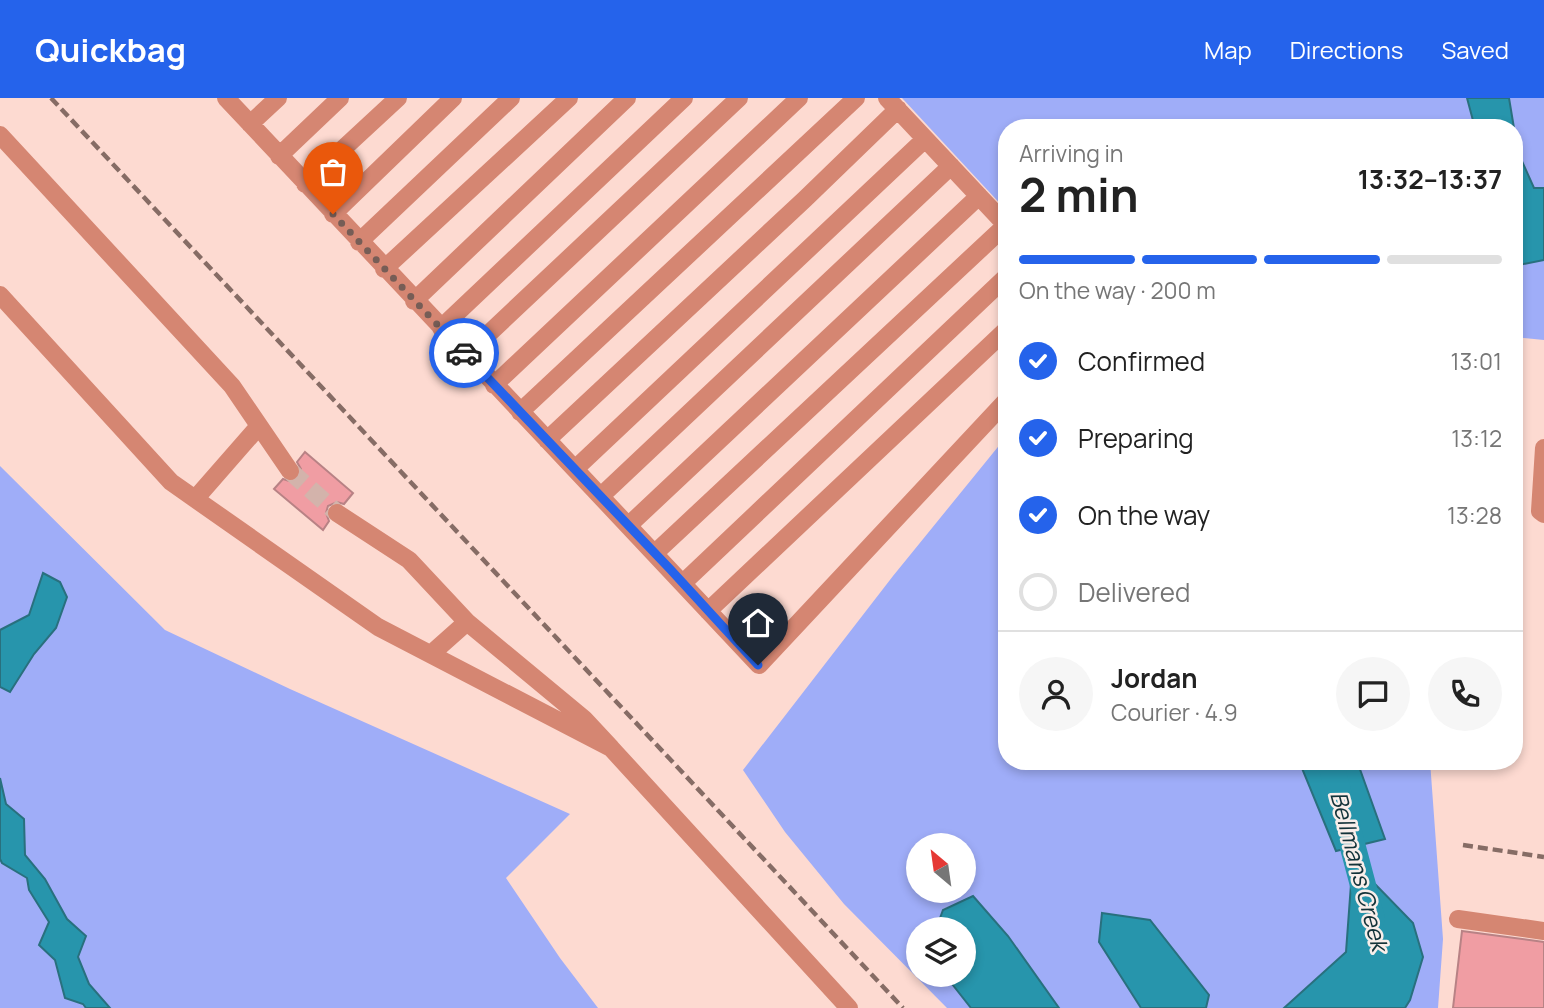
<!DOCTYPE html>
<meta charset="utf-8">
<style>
:root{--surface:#fff;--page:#f6f6f6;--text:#222;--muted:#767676;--line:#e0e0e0;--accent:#2563eb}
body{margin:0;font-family:Manrope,sans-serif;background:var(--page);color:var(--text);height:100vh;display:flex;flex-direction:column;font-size:26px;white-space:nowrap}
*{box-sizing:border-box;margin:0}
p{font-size:23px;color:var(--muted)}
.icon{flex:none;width:38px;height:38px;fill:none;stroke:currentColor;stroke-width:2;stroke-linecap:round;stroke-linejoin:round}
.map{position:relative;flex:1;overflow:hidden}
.panel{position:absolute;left:998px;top:21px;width:525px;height:651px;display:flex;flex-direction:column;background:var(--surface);border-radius:28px;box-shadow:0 4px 10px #0003}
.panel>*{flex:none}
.needle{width:46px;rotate:331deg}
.buttons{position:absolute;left:906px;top:735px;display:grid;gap:14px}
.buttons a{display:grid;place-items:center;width:70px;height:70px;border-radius:50%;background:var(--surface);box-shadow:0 4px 10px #0003;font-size:35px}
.pin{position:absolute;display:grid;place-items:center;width:60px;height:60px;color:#fff;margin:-72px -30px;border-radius:50% 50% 50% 0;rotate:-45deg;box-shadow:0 0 7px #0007}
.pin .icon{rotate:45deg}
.courier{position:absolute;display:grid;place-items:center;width:70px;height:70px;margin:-35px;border:5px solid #2563eb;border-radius:50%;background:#fff;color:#222;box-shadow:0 2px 9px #0007}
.overview em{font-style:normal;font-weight:700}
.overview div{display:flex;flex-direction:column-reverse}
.overview{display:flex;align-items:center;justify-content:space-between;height:119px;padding:0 21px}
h1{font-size:46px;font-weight:700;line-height:52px}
.bar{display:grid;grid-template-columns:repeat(4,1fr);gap:10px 7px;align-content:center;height:84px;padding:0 21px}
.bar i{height:9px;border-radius:5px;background:var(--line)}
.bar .selected{background:var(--accent)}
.bar p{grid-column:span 4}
.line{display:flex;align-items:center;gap:18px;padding:0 21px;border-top:2px solid var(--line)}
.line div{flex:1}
.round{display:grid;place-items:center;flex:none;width:74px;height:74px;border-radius:37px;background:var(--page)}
ol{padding:0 21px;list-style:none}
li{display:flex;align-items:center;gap:21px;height:77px}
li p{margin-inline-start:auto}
li .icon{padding:7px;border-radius:50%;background:var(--accent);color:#fff;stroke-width:4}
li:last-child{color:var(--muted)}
li i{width:38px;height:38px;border:4px solid var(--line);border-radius:50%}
header{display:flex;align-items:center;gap:42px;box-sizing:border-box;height:98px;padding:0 35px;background:var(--accent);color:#fff}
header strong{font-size:33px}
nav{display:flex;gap:38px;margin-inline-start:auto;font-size:24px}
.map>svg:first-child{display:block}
.green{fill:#9fadf8;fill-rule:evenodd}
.water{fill:#2795ac;stroke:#29707e;stroke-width:2}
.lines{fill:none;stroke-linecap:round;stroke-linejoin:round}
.river{stroke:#2795ac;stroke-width:26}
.building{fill:#f09da3;stroke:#b88285;stroke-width:2}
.minor-tunnel{stroke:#d3b3ab;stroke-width:18;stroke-dasharray:18 9;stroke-linecap:butt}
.minor{stroke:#d58672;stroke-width:18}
.rail{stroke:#866c65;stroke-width:4.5;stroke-dasharray:10 5;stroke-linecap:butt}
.done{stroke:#765d56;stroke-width:7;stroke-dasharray:0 12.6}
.route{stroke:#2563eb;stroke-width:9}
.labels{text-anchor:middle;stroke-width:5;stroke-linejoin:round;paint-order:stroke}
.water-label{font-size:23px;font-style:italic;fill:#123239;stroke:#f9eeea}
</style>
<header>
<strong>Quickbag</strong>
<nav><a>Map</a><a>Directions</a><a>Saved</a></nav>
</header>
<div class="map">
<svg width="1544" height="910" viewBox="0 0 1544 910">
<rect width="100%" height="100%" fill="#fddad1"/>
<!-- green -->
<path class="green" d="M902 0H1467L1475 30H1006V112Z
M1509 0H1544V90H1534L1517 52Z
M1544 162V242L1515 239 1514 241V168Z
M1006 339V663H1299L1337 753 1385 741 1357 663H1430L1443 841 1438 910H1405L1410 902 1423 859 1375 786H1352L1346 854 1284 910H1206L1209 897 1150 822 1103 815 1099 844 1141 910H1059L1008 838 972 799 943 811 936 831H919V877H945L971 910H947L844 806 785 734 743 672 893 478ZM919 747H964V793H919Z
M0 368 165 532 290 591 570 716 506 780 560 860 598 910H0Z"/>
<!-- water -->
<path class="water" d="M1467 0H1509L1514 30H1475Z
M1514 31 1517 52 1534 90H1544V162L1514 168Z
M43 475 60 484 67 499 56 530 34 556 10 594 0 589V532L29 517Z
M1299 663H1357L1385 741 1336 753Z
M0 680 6 706 24 721 25 757 45 781 67 821 86 838 78 859 89 886 110 910H86L83 906 65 900 55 862 39 847 49 824 29 792 27 780 2 765 0 761Z
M1351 786H1375L1413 825 1423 859 1410 902 1405 910H1284L1346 854Z
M973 798 1008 838 1059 910H971L945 877H964V831H936L943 812Z
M1102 815 1150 822 1209 897 1206 910H1141L1099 844Z"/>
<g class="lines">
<!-- river -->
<path class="river" d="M1330 663 1372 821"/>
</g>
<!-- building -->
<path class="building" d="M305 354 353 395 344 406 337 404 328 408 326 415 329 423 323 432 274 391 283 381 292 384 300 379 301 371 297 364Z
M1462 833 1544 844V910H1453Z"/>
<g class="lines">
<!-- minor-tunnel -->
<path class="minor-tunnel" d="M290 373 337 415"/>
<!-- minor -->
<path class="minor" d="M226 0 759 567 1006 303
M887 0 1006 127
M250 26 278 0
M0 37 232 288 290 373
M279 58 340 0
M305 86 398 0
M333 116 453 0
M359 144 511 0
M384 171 569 0
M0 197 171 384 378 529 611 650 584 621 467 524 409 462 337 415
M414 203 627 0
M441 230 684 0
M466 257 739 0
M494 287 799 0
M520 314 856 0
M547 342 805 101 898 11
M1544 350 1540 413 1544 416
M575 371 925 41
M601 398 951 68
M196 400 259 328
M629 427 979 98
M655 455 1006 127
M683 485 1006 179
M708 513 1006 232
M431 556 467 524
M611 650 849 910
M1458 821 1544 833"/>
<!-- rail -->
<path class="rail" d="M51 0 903 910
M1463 747 1544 759"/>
</g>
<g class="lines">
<!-- done -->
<path class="done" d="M333 116 464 255"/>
<!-- route -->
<path class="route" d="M464 255 670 471 758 567"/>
</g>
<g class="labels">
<!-- water labels -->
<g class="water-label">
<text transform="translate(1359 773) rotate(75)" y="8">Bellmans Creek</text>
</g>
</g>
</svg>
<div class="buttons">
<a><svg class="needle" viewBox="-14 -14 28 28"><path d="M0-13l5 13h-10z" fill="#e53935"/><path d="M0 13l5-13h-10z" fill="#767676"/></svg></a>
<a><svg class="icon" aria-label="layers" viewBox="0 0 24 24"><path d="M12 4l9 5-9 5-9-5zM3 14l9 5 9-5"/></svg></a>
</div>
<div class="pin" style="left:333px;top:116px;background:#ea580c"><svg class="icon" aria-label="bag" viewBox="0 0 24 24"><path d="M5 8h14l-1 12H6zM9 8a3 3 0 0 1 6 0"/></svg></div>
<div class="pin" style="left:758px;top:567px;background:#1f2937"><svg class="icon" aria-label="home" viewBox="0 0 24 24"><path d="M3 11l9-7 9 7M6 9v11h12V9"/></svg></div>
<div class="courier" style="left:464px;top:255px"><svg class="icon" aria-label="car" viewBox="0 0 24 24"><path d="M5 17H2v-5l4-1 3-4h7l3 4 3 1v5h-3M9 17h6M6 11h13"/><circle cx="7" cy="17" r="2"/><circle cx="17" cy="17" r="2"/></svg></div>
<section class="panel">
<div class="overview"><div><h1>2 min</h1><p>Arriving in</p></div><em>13:32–13:37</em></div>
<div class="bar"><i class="selected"></i><i class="selected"></i><i class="selected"></i><i></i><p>On the way · 200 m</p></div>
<ol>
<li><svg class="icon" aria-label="check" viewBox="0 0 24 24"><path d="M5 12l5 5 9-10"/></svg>Confirmed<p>13:01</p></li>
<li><svg class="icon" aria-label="check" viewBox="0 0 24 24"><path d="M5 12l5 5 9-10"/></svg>Preparing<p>13:12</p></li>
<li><svg class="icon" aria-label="check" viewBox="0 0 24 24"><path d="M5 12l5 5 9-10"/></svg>On the way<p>13:28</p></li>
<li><i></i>Delivered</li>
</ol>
<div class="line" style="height:126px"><a class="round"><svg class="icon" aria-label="person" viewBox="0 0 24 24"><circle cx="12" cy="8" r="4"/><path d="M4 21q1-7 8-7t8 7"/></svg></a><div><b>Jordan</b><p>Courier · 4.9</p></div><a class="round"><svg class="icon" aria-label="chat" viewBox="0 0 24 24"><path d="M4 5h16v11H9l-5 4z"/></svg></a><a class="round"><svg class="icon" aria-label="phone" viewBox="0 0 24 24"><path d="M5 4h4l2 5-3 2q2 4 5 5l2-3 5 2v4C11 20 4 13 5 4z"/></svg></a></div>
</section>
</div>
